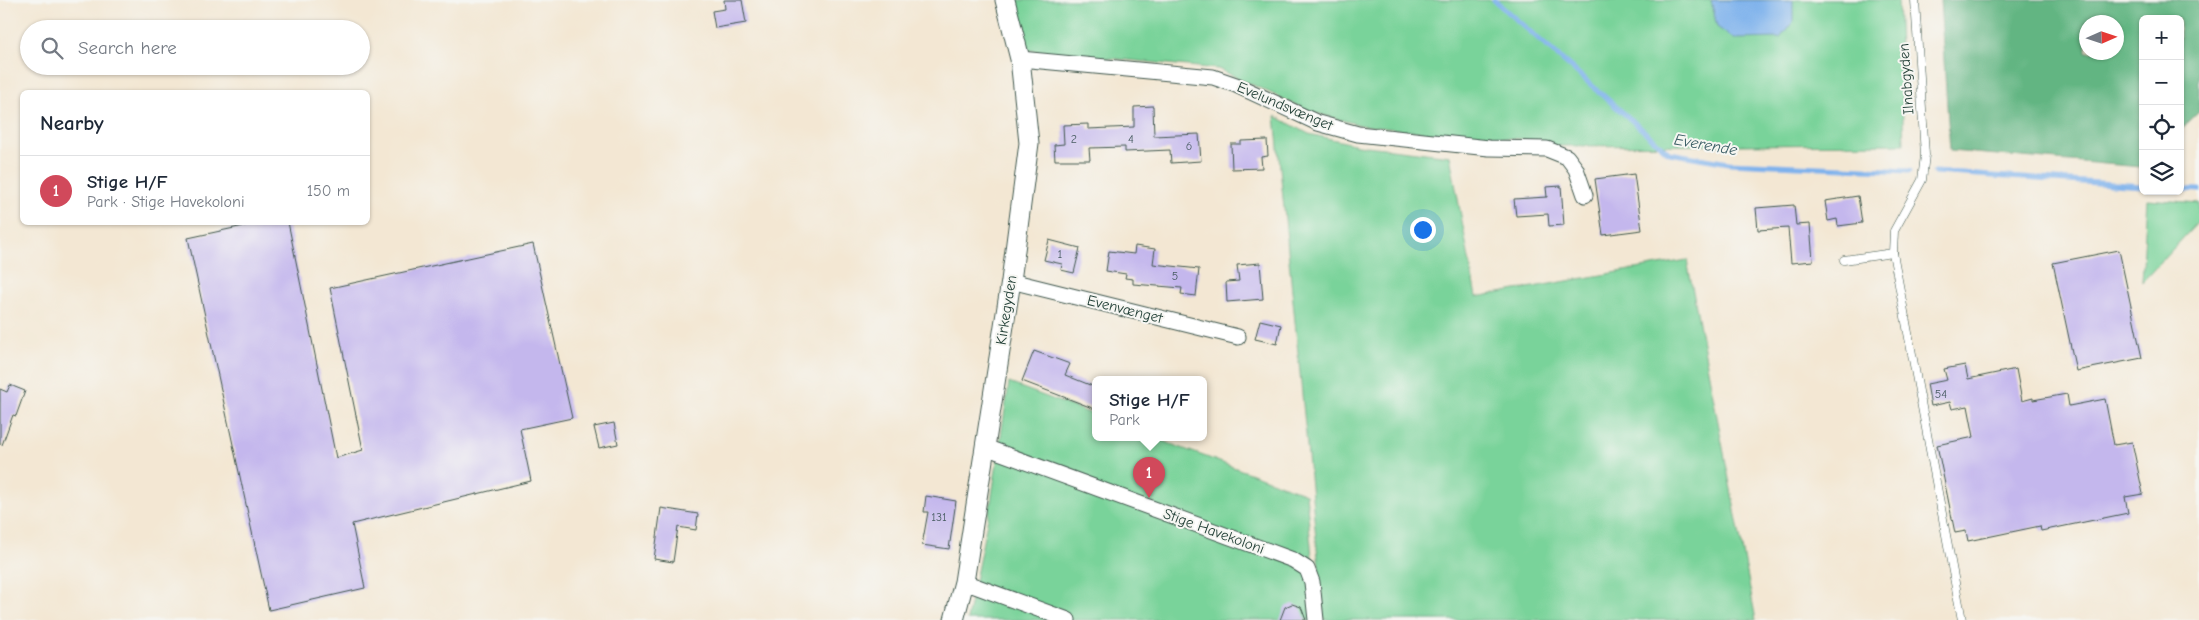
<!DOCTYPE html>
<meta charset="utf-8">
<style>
body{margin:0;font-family:"Comic Neue",sans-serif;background:#f2f2f3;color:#1f2937}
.controls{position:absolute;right:15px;top:15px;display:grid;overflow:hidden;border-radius:8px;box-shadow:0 1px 4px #0004}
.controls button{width:45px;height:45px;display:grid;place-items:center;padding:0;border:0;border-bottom:1px solid #e0e1e3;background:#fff;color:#1f2937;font:25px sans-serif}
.compass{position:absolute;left:2079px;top:15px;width:45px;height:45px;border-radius:50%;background:#fff;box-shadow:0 1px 4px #0004;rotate:87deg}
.you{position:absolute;left:1422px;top:229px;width:18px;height:18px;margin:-12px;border:4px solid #fff;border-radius:50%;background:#1a73e8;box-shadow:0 0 0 8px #1a73e833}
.badge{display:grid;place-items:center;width:32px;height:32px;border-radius:50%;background:#d1495b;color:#fff;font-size:16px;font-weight:700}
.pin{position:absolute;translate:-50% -41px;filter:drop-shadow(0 1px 2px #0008)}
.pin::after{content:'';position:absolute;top:26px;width:18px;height:15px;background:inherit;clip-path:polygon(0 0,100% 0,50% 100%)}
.popup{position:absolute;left:1092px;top:376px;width:115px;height:65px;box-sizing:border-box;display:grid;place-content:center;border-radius:8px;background:#fff;filter:drop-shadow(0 1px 4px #0005);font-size:16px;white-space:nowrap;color:#747a83}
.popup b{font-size:19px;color:#1f2937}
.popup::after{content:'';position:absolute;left:50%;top:100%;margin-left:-10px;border:10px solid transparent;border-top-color:#fff}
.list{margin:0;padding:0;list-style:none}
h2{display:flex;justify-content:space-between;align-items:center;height:65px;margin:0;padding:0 20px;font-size:21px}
h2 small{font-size:16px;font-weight:400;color:#747a83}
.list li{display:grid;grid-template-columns:32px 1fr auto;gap:15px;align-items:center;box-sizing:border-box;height:70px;padding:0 20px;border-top:1px solid #e0e1e3}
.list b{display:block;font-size:19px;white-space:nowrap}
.list p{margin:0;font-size:16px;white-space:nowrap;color:#747a83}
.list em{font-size:16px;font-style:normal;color:#747a83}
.icon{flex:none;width:28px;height:28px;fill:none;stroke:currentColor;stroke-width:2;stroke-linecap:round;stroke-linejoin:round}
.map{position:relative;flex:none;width:2199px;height:620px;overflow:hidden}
.search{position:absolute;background:#fff;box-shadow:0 1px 4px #0004;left:20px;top:20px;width:350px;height:55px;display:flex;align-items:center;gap:12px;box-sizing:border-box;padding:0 18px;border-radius:28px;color:#747a83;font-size:19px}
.panel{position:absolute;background:#fff;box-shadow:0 1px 4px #0004;left:20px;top:90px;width:350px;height:135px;border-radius:8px}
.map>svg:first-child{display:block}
.green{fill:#79d39a;stroke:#4c8867}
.forest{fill:#62b582;stroke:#40795b;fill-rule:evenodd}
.water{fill:#7fb2ec;stroke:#4f7890}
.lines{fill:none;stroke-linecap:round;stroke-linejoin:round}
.stream{stroke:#7fb2ec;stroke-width:5}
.building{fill:#c4b7ed}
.service-casing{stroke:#3f564c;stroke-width:9}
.minor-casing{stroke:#3f564c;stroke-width:17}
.tertiary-casing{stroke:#3f564c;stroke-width:21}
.service{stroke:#fff;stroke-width:8}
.minor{stroke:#fff;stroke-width:15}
.tertiary{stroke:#fff;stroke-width:19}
.labels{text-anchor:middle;stroke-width:4;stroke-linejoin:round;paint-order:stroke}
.number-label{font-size:12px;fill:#485c62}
.street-label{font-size:15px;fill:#1f3d34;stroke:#f6f6f2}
.water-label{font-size:16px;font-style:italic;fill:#375a62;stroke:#f6f6f2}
</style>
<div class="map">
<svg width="2199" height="620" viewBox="0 0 2199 620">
<rect width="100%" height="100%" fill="#f6f6f2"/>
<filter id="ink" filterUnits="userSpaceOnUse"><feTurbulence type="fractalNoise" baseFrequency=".02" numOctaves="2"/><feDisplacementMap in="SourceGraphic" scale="10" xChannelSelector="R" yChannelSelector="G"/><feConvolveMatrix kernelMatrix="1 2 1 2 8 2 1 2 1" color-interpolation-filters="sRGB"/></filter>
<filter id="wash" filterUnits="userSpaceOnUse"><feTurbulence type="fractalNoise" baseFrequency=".0096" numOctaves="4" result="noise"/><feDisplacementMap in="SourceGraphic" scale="20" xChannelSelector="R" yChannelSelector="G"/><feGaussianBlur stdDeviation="1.12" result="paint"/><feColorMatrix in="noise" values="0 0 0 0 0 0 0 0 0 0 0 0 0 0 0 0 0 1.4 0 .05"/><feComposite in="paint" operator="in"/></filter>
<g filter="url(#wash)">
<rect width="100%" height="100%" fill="#f3e7d3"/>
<g class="green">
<polygon points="1013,0 1898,0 1904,144 1557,146 1539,140 1439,134 1360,125 1312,112 1218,69 1027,50"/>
<polygon points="1275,116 1309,134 1358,145 1450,156 1476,297 1687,260 1756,620 1324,620"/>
<polygon points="2147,199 2199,203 2199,221 2142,282"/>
<polygon points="1009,383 1095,415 1095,437 1152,437 1306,494 1318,620 967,620 991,502"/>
</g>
<path class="forest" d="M1940,0H2199V112L2180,130V19H2143L2141,167L1950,151ZM2086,22H2116V52H2086Z"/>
<polygon class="water" points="1711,0 1793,0 1793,22 1780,38 1734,39 1717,27"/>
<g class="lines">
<g class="stream">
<polyline points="1494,0 1669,153 1729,163 1910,171"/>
<polyline points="1934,172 2143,186"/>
<polyline points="2180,189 2199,190"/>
</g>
</g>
<g id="blocks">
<g class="building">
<polygon points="724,0 742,0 746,23 715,28 712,11 725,9"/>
<polygon points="1153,106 1154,136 1199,134 1201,161 1171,163 1170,150 1125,152 1125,147 1089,148 1090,160 1055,160 1054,145 1064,144 1063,125 1088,124 1088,129 1134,127 1134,107"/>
<polygon points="1267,140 1268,156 1261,157 1262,168 1232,169 1231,144 1241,144 1241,141"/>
<polygon points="1634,174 1642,230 1603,235 1595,179"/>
<polygon points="1561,186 1564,225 1549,226 1548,214 1516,216 1514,199 1547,197 1546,187"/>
<polygon points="1858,196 1862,223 1838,226 1837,219 1828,221 1825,201"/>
<polygon points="1794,205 1796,225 1810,224 1813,261 1791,263 1788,228 1758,230 1756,208"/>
<polygon points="262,222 288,222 336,458 363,450 330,288 533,244 572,418 520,429 531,481 352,524 365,588 269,610 188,238"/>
<polygon points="1049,240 1080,248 1074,273 1061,270 1062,264 1044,260"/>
<polygon points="1135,246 1155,249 1153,264 1199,269 1196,296 1181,294 1182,288 1133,284 1133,279 1125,278 1126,274 1106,271 1109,251 1134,254"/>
<polygon points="2119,250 2142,358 2076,371 2053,263"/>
<polygon points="1260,263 1263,299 1227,302 1226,282 1239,281 1237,265"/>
<polygon points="1260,320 1281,325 1277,344 1255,339"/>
<polygon points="1034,351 1070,364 1065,375 1095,387 1095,409 1022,381"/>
<polygon points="1965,365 1968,379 2016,369 2022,401 2033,398 2033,400 2067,394 2069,406 2105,399 2114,445 2132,442 2143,494 2125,497 2128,513 2041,531 2040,526 1968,541 1966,531 1955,533 1937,445 1974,437 1968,406 1952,409 1950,402 1931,406 1927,384 1947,380 1944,369"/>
<polygon points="10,385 25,391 16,416 13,415 2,445 0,444 0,389 7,392"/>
<polygon points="614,423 618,444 599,448 594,427"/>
<polygon points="926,496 956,501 949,549 922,545 928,512 924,512"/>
<polygon points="661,508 698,514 696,530 678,527 673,562 654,559"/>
<polygon points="1292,604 1301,607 1306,620 1280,620 1285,607"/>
</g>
</g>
</g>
<g filter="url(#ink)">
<use href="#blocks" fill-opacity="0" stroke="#3f564c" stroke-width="1"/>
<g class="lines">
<defs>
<g id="service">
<polyline points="1915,0 1925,155 1922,180 1894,231 1893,253 1962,620"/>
<polyline points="1844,260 1893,253"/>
</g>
<g id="minor">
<polyline points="1020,59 1213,77 1236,85 1318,123 1358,134 1489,148 1547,149 1567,157 1576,169 1585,195"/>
<polyline points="1011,281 1238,337"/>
<polyline points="985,447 1293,560 1307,569 1312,582 1316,620"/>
<polyline points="964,582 1068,620"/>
</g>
<polyline id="tertiary" points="954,620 964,582 985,447 1011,281 1029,143 1020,59 1005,0"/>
</defs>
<use href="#service" class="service-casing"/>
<use href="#minor" class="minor-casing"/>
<use href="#tertiary" class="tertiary-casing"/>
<use href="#service" class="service"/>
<use href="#minor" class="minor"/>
<use href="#tertiary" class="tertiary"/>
</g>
</g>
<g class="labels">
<g class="number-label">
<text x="1074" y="143">2</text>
<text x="1131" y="143">4</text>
<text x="1189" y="150">6</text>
<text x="1060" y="258">1</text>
<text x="1175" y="280">5</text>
<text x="1941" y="398">54</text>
<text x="939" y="521">131</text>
</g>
<g class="street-label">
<text transform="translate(1906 79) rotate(-94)" y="5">Ilnabgyden</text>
<text transform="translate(1285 106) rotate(23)" y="5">Evelundsvænget</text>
<text transform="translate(1125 309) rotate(14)" y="5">Evenvænget</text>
<text transform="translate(1006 310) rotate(-81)" y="5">Kirkegyden</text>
<text transform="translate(1214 531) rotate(20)" y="5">Stige Havekoloni</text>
</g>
<g class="water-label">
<text transform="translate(1706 144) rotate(10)" y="6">Everende</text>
</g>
</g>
</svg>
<div class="controls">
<button>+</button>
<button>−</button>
<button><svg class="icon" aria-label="locate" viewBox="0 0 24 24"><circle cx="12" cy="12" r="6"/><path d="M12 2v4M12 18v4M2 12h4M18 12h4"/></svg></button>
<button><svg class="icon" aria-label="layers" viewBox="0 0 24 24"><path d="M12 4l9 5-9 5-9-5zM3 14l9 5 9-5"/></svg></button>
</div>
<svg class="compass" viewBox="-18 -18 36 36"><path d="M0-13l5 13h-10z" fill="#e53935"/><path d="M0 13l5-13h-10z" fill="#747a83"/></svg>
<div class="you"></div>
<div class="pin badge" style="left:1149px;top:498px">1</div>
<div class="popup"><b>Stige H/F</b>Park</div>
<div class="search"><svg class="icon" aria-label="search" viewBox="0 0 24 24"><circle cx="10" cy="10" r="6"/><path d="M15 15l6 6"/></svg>Search here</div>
<section class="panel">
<h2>Nearby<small></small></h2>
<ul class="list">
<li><span class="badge">1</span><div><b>Stige H/F</b><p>Park · Stige Havekoloni</p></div><em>150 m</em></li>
</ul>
</section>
</div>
